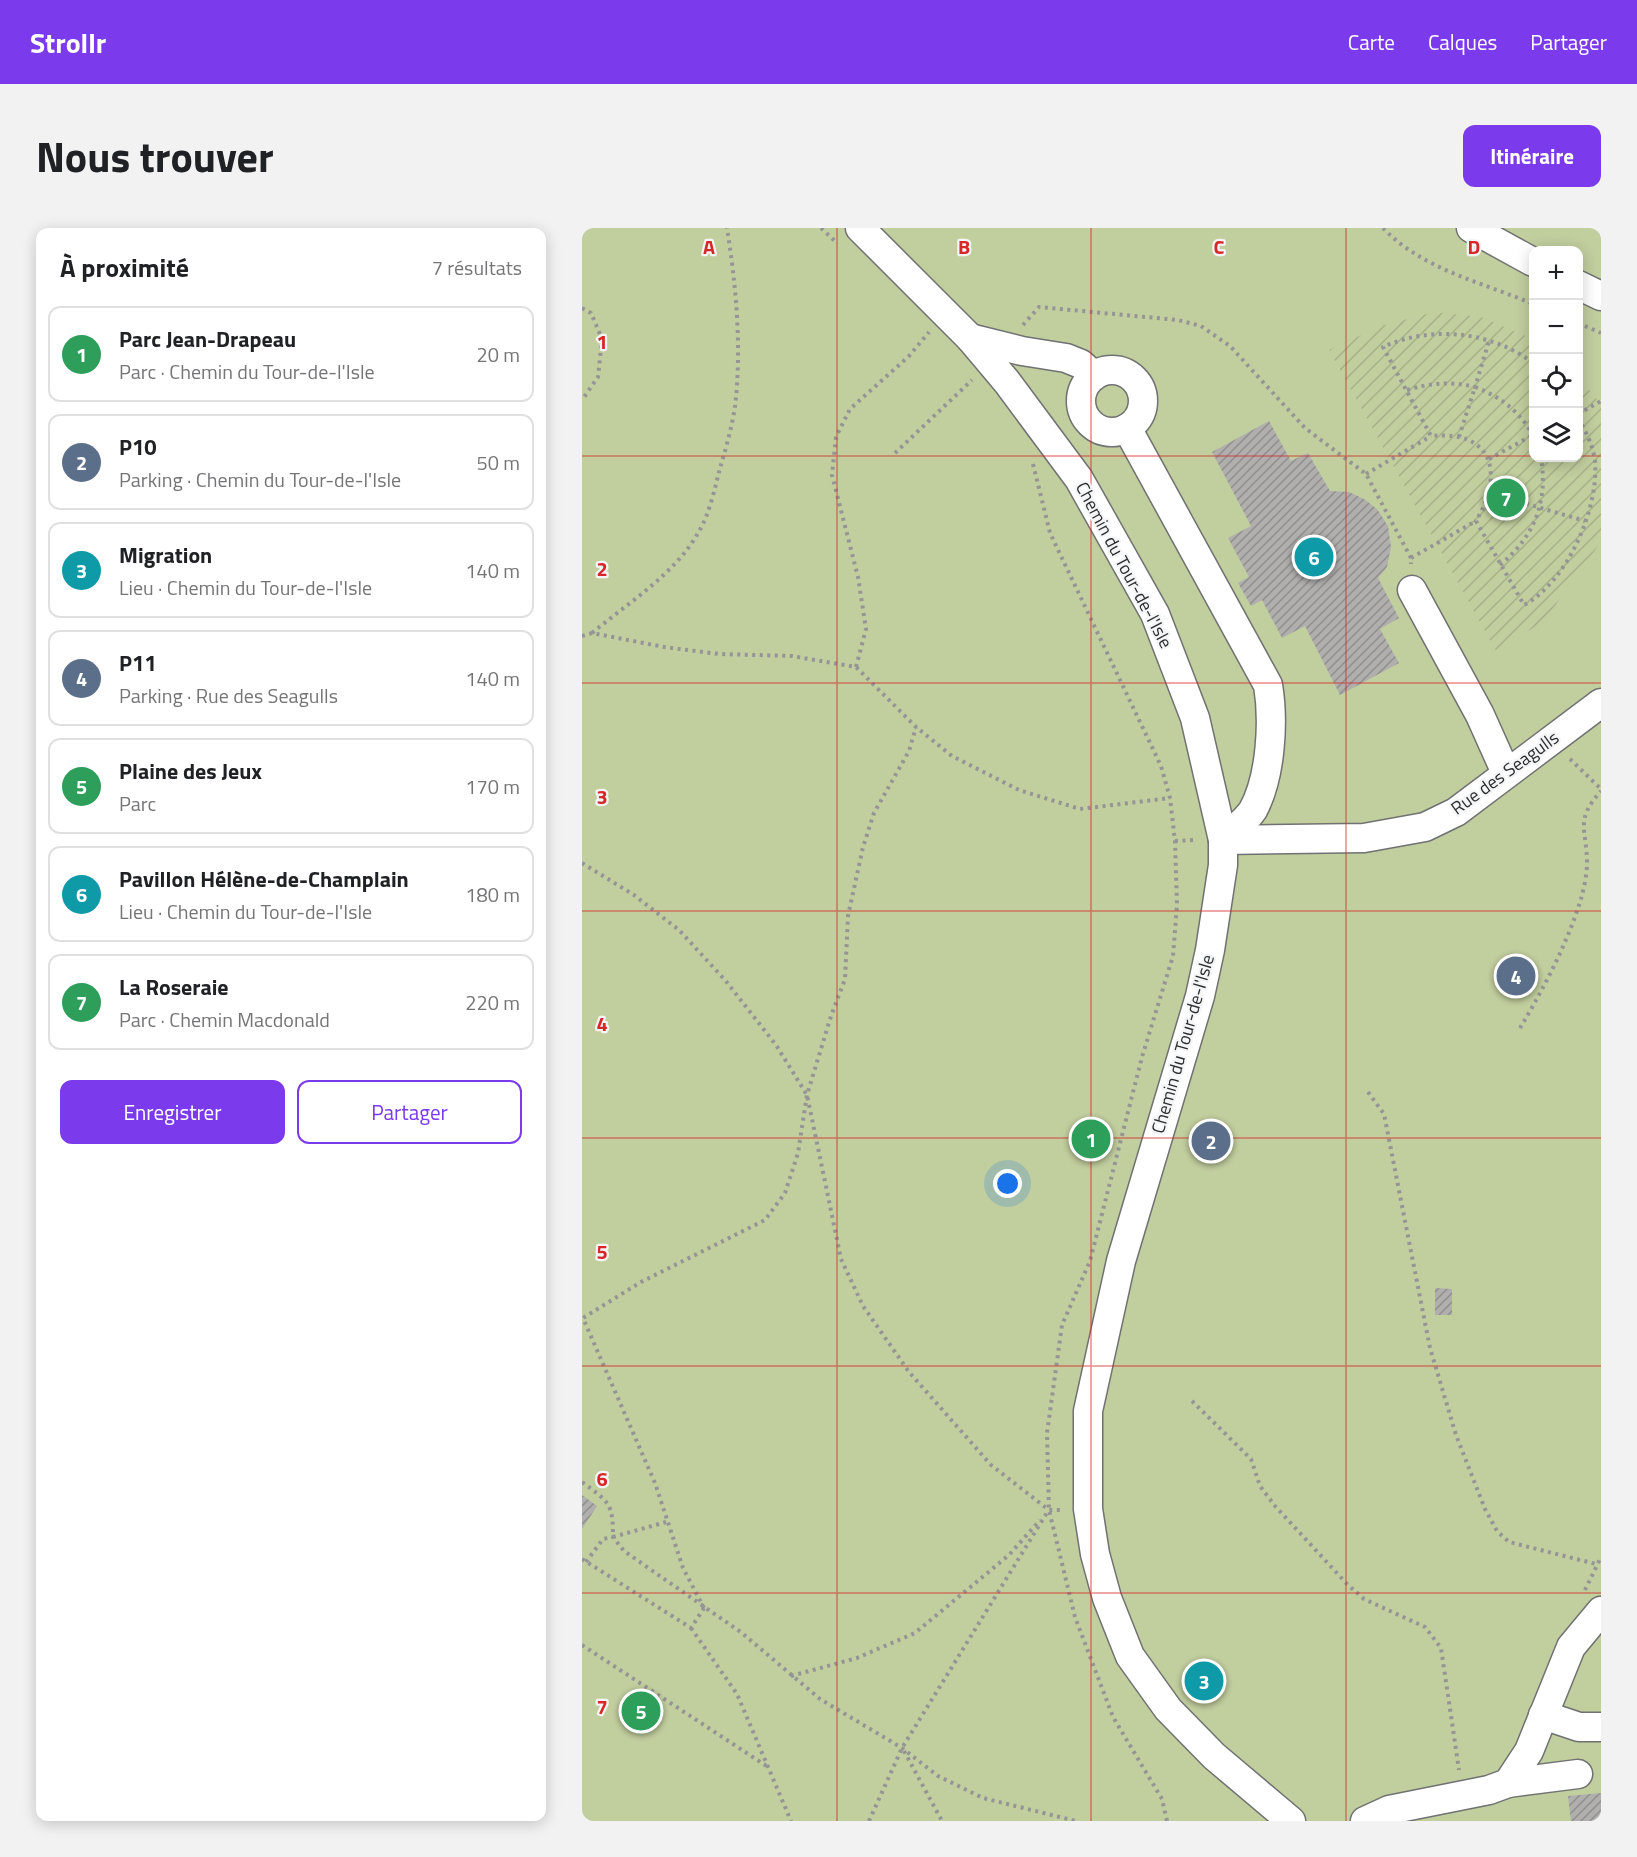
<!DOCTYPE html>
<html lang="fr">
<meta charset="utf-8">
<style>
body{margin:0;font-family:"Titillium Web",sans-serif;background:#f2f2f2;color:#202124}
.controls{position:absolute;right:18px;top:18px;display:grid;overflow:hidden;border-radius:12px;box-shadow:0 3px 15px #0003}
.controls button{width:54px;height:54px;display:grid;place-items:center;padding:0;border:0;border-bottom:2px solid #e0e0e0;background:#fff;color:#202124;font:30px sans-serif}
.you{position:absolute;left:426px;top:956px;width:21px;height:21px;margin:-15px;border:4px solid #fff;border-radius:50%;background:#1a73e8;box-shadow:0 0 0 9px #1a73e833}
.badge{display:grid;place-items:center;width:39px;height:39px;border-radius:50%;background:#7c3aed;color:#fff;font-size:20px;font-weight:700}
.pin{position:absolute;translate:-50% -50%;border:3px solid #fff;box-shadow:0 2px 6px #0006}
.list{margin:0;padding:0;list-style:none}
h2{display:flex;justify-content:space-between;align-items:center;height:78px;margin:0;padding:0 24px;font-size:26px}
h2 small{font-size:20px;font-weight:400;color:#757577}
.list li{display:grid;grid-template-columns:39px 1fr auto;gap:18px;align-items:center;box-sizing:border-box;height:96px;margin:0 12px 12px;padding:0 12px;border:2px solid #e0e0e0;border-radius:12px}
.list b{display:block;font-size:22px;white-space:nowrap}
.list p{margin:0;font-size:20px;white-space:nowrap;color:#757577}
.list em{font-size:20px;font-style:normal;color:#757577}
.actions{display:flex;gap:12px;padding:18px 24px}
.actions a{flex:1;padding:14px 0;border:2px solid #7c3aed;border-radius:12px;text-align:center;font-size:21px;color:#7c3aed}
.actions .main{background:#7c3aed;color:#fff}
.icon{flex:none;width:33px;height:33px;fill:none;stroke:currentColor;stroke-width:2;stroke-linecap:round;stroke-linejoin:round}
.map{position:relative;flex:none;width:1019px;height:1593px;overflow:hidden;border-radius:12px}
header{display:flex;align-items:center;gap:36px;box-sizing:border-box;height:84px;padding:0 30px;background:#7c3aed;color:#fff}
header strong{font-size:28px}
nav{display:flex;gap:33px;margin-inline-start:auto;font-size:21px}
.intro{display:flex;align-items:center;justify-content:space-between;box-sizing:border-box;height:144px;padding:0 36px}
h1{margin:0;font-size:42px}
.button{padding:15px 27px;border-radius:12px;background:#7c3aed;color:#fff;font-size:21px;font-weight:700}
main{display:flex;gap:36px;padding:0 36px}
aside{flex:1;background:#fff;border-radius:12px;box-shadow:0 3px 15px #0003}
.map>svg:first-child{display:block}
.park{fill:#c1ce9e;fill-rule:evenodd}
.garden{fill:url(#garden-furrows)}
.building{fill:url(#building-hatch)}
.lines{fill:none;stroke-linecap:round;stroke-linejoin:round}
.minor-casing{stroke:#707172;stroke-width:31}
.path{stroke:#959595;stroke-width:4;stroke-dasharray:3 4.5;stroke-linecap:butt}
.minor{stroke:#fff;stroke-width:28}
.grid{fill:none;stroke:#d62828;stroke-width:1.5;stroke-opacity:0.55}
.labels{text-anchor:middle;stroke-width:4.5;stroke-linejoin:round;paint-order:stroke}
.street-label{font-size:18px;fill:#2c2c2c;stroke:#f4f5f6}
.grid-label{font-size:20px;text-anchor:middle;font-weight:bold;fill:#d62828;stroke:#f4f5f6;stroke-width:4.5;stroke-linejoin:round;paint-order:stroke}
</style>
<header>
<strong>Strollr</strong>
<nav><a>Carte</a><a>Calques</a><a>Partager</a></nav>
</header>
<div class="intro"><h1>Nous trouver</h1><a class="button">Itinéraire</a></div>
<main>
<aside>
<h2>À proximité<small>7 résultats</small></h2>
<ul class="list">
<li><span class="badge" style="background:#2e9e5b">1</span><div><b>Parc Jean-Drapeau</b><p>Parc · Chemin du Tour-de-l'Isle</p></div><em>20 m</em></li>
<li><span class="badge" style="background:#5c6f8a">2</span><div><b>P10</b><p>Parking · Chemin du Tour-de-l'Isle</p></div><em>50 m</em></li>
<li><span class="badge" style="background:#0f9aa8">3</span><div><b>Migration</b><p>Lieu · Chemin du Tour-de-l'Isle</p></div><em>140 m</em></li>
<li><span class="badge" style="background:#5c6f8a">4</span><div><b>P11</b><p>Parking · Rue des Seagulls</p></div><em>140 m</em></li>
<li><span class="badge" style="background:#2e9e5b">5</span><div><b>Plaine des Jeux</b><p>Parc</p></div><em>170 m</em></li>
<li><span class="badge" style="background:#0f9aa8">6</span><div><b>Pavillon Hélène-de-Champlain</b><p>Lieu · Chemin du Tour-de-l'Isle</p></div><em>180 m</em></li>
<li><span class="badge" style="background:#2e9e5b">7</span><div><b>La Roseraie</b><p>Parc · Chemin Macdonald</p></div><em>220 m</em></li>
</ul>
<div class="actions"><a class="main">Enregistrer</a><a>Partager</a></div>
</aside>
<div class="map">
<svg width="1019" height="1593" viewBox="0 0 1019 1593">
<defs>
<pattern id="garden-furrows" width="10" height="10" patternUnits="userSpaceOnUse" patternTransform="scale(1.5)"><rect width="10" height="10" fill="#c1ce9e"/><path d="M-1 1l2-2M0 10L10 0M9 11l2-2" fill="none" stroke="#a6b188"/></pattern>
<pattern id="building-hatch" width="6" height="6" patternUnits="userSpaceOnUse" patternTransform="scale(1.5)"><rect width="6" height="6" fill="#b0afae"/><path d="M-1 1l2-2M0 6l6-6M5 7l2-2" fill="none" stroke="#8f8f8e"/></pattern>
</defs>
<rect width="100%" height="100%" fill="#e7e7e8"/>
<path class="park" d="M0,0H1019V1593H0ZM951,22H996V230H951Z"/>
<polygon class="garden" points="852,84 899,89 951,111 951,230 996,230 997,149 1016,173 1019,181 1019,310 1016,318 962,393 914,423 747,122 799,98"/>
<g class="building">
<polygon points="687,193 709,233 726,225 748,263 767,264 782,271 795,281 806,298 809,319 805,339 796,350 817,390 798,401 817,435 758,467 723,398 700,410 680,372 669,378 656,355 667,349 646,310 669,298 630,224"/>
<polygon points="853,1060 870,1061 870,1087 853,1087"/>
<polygon points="0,1267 15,1278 0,1301"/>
<polygon points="1019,1565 1019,1593 989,1593 986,1568"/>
</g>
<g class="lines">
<defs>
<g id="minor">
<polyline points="278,0 388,110 425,154 497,251 573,386 613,490 641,612 641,637 628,722 618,768 539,1033 506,1183 506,1281 513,1326 525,1370 548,1428 586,1481 632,1528 709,1593"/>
<polyline points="889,0 951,34"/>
<polyline points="996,57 1019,68"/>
<polyline points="388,110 440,123 484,130 499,136 512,148"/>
<circle cx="530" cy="173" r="31"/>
<path d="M545,200L686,457C692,493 689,549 671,582C664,593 650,603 641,612"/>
<polyline points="830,362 898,487 924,545"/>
<polyline points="641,612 782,610 843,599 874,584 1019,475"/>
<polyline points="961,1487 997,1499 1019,1499"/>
<polyline points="926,1555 996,1546"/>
<polyline points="783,1593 807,1582 907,1562 926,1555 947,1523 989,1419 1019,1383"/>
</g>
</defs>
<use href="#minor" class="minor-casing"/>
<g class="path">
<polyline points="239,0 254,14"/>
<path d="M801,0C841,42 900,54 951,76"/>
<polyline points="0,80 9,85 20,111 16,149 0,172"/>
<polyline points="996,95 1019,105"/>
<polyline points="441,97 457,79 596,92 619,98 648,118 723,200 784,246 829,330 829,336"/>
<path d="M951,135C909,103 849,97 801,119L849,208C912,202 922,246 894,293L942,377C985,354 1017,281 1013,233C1011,217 1004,204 996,190"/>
<path d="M825,162C848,155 869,153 893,159L907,113"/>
<polyline points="996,186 1019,173"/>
<path d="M877,209L893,159C919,169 937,183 951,207"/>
<polyline points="313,225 390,152"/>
<polyline points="907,231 951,207"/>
<polyline points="451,236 468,305 579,538 588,570 593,613 595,677 591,728 560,829 508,1033 480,1097 465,1205 467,1282 493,1389 531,1489 580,1571 585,1593"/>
<polyline points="784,246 849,208"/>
<polyline points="908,265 1003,293"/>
<polyline points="829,330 894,293"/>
<path d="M918,337C953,308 966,273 959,230"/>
<path d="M10,405C46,375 93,346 116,305C127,287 132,264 137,244C143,223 150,200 153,178C160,120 154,57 145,0"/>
<polyline points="0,408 10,405 82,419 137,426 210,428 274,439 334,499 370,528 437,562 498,581 588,570"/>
<polyline points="274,439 284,401 276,349 250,247 254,209 268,181 327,128 347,104"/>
<polyline points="988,531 1019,561"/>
<polyline points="593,613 613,612"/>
<polyline points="0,635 52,667 97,702 143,752 194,817 225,867 259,1031 281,1078 327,1144 409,1237 467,1282 481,1282"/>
<path d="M938,800C962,760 985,716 999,671C1002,660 1005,646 1005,635C1005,601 992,593 1019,563"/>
<polyline points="786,864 802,886 848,1120 874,1207 903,1281 915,1303 927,1314 1014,1336"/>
<polyline points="610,1173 669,1231 678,1258 693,1278 765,1356 782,1371 843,1399 859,1420 877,1542"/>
<path d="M0,1254C27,1274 31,1275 31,1309L84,1294"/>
<polyline points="0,1331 109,1400 122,1380"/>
<polyline points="4,1334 21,1311 31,1309 42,1323 160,1405 238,1471 320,1520 356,1548 401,1570 494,1593"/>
<polyline points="1003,1362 1019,1329"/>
<polyline points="122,1380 101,1340 73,1255 1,1090 59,1054 183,992 203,965 216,925 225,867 249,788 263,751 266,688 281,619 292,585 327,523 334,499"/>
<polyline points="109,1400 155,1466 209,1593"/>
<polyline points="0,1417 186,1539"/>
<polyline points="209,1448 275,1430 333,1405 427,1327 458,1292"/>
<polyline points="322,1523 360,1593"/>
<polyline points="287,1593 320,1520 466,1283"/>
</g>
<use href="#minor" class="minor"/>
</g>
<path class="grid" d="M255,0V1593M509,0V1593M764,0V1593M0,228H951M996,228H1019M0,455H1019M0,683H1019M0,910H1019M0,1138H1019M0,1365H1019"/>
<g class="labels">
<g class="street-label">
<text transform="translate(542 337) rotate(62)" y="6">Chemin du Tour-de-l'Isle</text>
<text transform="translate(923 545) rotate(-36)" y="6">Rue des Seagulls</text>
<text transform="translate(601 816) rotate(-74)" y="6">Chemin du Tour-de-l'Isle</text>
</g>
</g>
<g class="grid-label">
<text x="127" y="26">A</text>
<text x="382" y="26">B</text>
<text x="637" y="26">C</text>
<text x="892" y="26">D</text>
<text x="20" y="121">1</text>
<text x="20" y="348">2</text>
<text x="20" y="576">3</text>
<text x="20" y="803">4</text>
<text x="20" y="1031">5</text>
<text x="20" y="1258">6</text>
<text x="20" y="1486">7</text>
</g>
</svg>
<div class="controls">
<button>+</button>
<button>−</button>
<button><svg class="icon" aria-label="locate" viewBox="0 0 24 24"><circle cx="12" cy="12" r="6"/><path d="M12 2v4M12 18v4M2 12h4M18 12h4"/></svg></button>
<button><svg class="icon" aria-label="layers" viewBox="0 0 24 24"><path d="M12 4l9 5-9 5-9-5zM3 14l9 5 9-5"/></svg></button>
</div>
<div class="you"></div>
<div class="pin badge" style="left:509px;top:911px;background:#2e9e5b">1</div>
<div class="pin badge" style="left:629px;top:913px;background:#5c6f8a">2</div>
<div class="pin badge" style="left:622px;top:1453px;background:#0f9aa8">3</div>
<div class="pin badge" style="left:934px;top:748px;background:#5c6f8a">4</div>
<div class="pin badge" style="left:59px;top:1483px;background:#2e9e5b">5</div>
<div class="pin badge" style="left:732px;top:329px;background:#0f9aa8">6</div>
<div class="pin badge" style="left:924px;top:270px;background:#2e9e5b">7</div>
</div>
</main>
